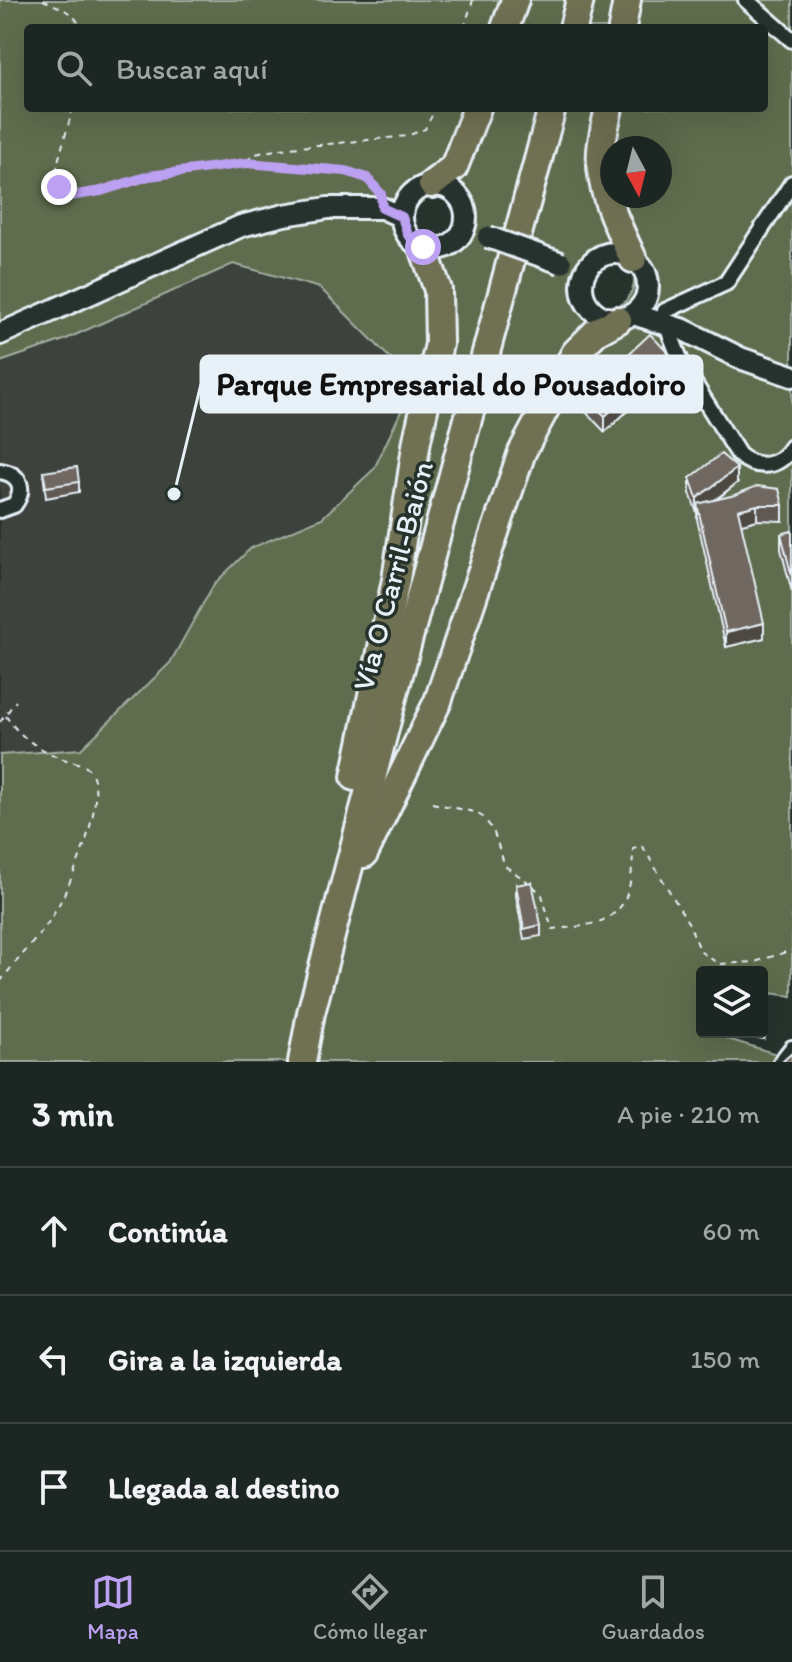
<!DOCTYPE html>
<html lang="es">
<meta charset="utf-8">
<style>
body{margin:0;font-family:Itim,sans-serif;background:#252e2a;color:#f1f3f6}
.controls{position:absolute;right:24px;bottom:24px;display:grid;overflow:hidden;border-radius:8px;box-shadow:0 8px 32px #0002}
.controls button{width:72px;height:72px;display:grid;place-items:center;padding:0;border:0;border-bottom:2px solid #3a4340;background:#1c2622;color:#f1f3f6;font:40px sans-serif}
.compass{position:absolute;left:600px;top:136px;width:72px;height:72px;border-radius:50%;background:#1c2622;box-shadow:0 8px 32px #0002;rotate:173deg}
.stop{position:absolute;width:24px;height:24px;margin:-18px;border:6px solid #bca0f2;border-radius:50%;background:#fff}
.stop.end{background:#bca0f2;border-color:#fff;box-shadow:0 2px 8px #0008}
.list{margin:0;padding:0;list-style:none}
h2{display:flex;justify-content:space-between;align-items:center;height:104px;margin:0;padding:0 32px;font-size:34px}
h2 small{font-size:26px;font-weight:400;color:#a0a5a5}
.list li{display:grid;grid-template-columns:52px 1fr auto;gap:24px;align-items:center;box-sizing:border-box;height:128px;padding:0 32px;border-top:2px solid #3a4340}
.list b{display:block;font-size:30px;white-space:nowrap}
.list em{font-size:26px;font-style:normal;color:#a0a5a5}
.icon{flex:none;width:44px;height:44px;fill:none;stroke:currentColor;stroke-width:2;stroke-linecap:round;stroke-linejoin:round}
.map{position:relative;flex:none;width:792px;height:1062px;overflow:hidden}
.search{position:absolute;background:#1c2622;box-shadow:0 8px 32px #0002;left:24px;right:24px;top:24px;height:88px;display:flex;align-items:center;gap:20px;box-sizing:border-box;padding:0 28px;border-radius:8px;color:#a0a5a5;font-size:30px}
.sheet{height:488px;background:#1c2622}
nav{display:flex;justify-content:space-around;align-items:center;box-sizing:border-box;height:112px;border-top:2px solid #3a4340;background:#1c2622;font-size:22px;color:#a0a5a5}
nav a{display:grid;justify-items:center;gap:4px}
nav .on{color:#bca0f2}
.map>svg:first-child{display:block}
.built{fill:#3c433c}
.green{fill:#5e6c4d;stroke:#a3aea2;stroke-width:2;fill-rule:evenodd}
.lines{fill:none;stroke-linecap:round;stroke-linejoin:round}
.street-casing{stroke:#e8f1f8;stroke-width:20}
.secondary-casing{stroke:#e8f1f8;stroke-width:26}
.highway-casing{stroke:#e8f1f8;stroke-width:32}
.path{stroke:#e8f1f8;stroke-width:2;stroke-dasharray:6 6;stroke-linecap:butt}
.street{stroke:#26332d;stroke-width:14}
.secondary{stroke:#26332d;stroke-width:20}
.highway{stroke:#706f52;stroke-width:26}
.secondary-bridge-casing{stroke:#e8f1f8;stroke-width:26;stroke-linecap:butt}
.secondary-bridge{stroke:#26332d;stroke-width:20}
.wall{fill:#605953;stroke:#e8f1f8;stroke-width:2}
.shaded-wall{fill:#4e4943;stroke:#e8f1f8;stroke-width:2}
.building{fill:#706860;stroke:#e8f1f8;stroke-width:2}
.route{stroke:#bca0f2;stroke-width:10}
.labels{text-anchor:middle;stroke-width:7;stroke-linejoin:round;paint-order:stroke}
.street-label{font-size:30px;fill:#e8f1f8;stroke:#26332d}
.leader{fill:none;stroke:#e8f1f8;stroke-width:3}
.callout-dot{fill:#e8f1f8;stroke:#26332d;stroke-width:3}
.callout{fill:#e8f1f8;stroke:#e8f1f8;stroke-width:3}
.callout-label{font-size:32px;text-anchor:middle;font-weight:bold;fill:#111}
</style>
<div class="map">
<svg width="792" height="1062" viewBox="0 0 792 1062">
<rect width="100%" height="100%" fill="#26332d"/>
<filter id="ink" filterUnits="userSpaceOnUse"><feTurbulence type="fractalNoise" baseFrequency=".0125" numOctaves="2"/><feDisplacementMap in="SourceGraphic" scale="16" xChannelSelector="R" yChannelSelector="G"/><feConvolveMatrix kernelMatrix="1 2 1 2 8 2 1 2 1" color-interpolation-filters="sRGB"/></filter>
<g filter="url(#ink)">
<polygon class="built" points="233,264 320,288 402,370 405,402 374,469 322,518 251,548 214,584 170,663 81,749 0,755 0,362 64,340"/>
<path class="green" d="M0,0H792V996L762,992V972H702V1032H728V1039L780,1055L776,1062H0V755L81,749L170,663L214,584L251,548L322,518L374,469L405,403L393,387L402,370L320,288L233,264L64,340L0,362ZM28,28H764V108H28ZM612,148H660V196H612ZM438,196C494,211 422,276 413,219C416,204 423,197 438,196ZM607,262C663,257 619,342 590,292C588,278 593,268 607,262Z"/>
<g class="lines">
<defs>
<g id="street">
<polyline points="746,0 792,40"/>
<polyline points="665,311 726,283 792,183"/>
<path d="M666,324L682,364L739,455C757,470 779,468 792,447"/>
<path d="M0,471C20,474 26,489 14,505L0,510"/>
<polyline points="781,1062 792,1048"/>
</g>
<g id="secondary">
<circle cx="434" cy="217" r="32"/>
<circle cx="615" cy="286" r="33"/>
<polyline points="633,314 684,330 740,358 792,376"/>
<polyline points="0,334 241,226 284,215 328,208 382,208 402,217"/>
</g>
<g id="highway">
<polyline points="505,28 515,0"/>
<polyline points="573,28 580,0"/>
<polyline points="622,28 627,0"/>
<path d="M609,108C606,122 602,137 601,151C598,189 618,226 633,259"/>
<polyline points="432,184 454,167 477,108"/>
<polyline points="355,777 396,580 417,440 439,344 438,290 423,247"/>
<polyline points="364,854 438,701 522,452 575,353 596,332 618,320"/>
<polyline points="302,1062 311,1013 396,686 552,108"/>
</g>
</defs>
<use href="#street" class="street-casing"/>
<use href="#secondary" class="secondary-casing"/>
<use href="#highway" class="highway-casing"/>
<g class="path">
<path d="M43,0C58,7 75,12 81,28"/>
<polyline points="464,28 473,0"/>
<polyline points="73,108 57,165 59,187 70,196 101,191 149,176 246,163 346,171 367,178 379,191"/>
<polyline points="247,161 255,154 280,149 407,136 425,129 436,108"/>
<polyline points="0,722 16,701"/>
<polyline points="432,803 474,812 483,817 493,830 505,866 528,882"/>
<path d="M533,886L542,895L552,929C614,925 632,915 633,849L643,847L689,924L701,952L719,964L755,962L792,950"/>
<path d="M0,982C16,960 35,942 50,920C66,896 116,788 86,767C80,763 70,761 63,759C39,749 20,738 6,716"/>
</g>
<use href="#street" class="street"/>
<use href="#secondary" class="secondary"/>
<use href="#highway" class="highway"/>
<defs>
<polyline id="secondary-bridge" points="488,237 561,263"/>
</defs>
<use href="#secondary-bridge" class="secondary-bridge-casing"/>
<use href="#secondary-bridge" class="secondary-bridge"/>
</g>
<g class="wall">
<polygon points="670,371 605,432 585,411 585,395"/>
<polygon points="43,472 79,482 79,492 46,498"/>
<polygon points="690,478 737,483 716,500 783,505 783,521 757,520 741,524 764,638 726,647 697,519 697,513 690,493"/>
<polygon points="792,531 792,592 781,549 781,534"/>
<polygon points="516,885 541,925 541,936 524,939 516,896"/>
<polygon points="762,1006 767,1025 764,1039 747,1036 747,1032 762,1032"/>
</g>
<g class="shaded-wall">
<polygon points="670,355 670,371 605,432 605,416"/>
<polygon points="737,468 737,483 699,512 697,504 697,514 697,498"/>
<polygon points="757,505 757,520 738,525 738,510"/>
<polygon points="764,623 764,638 726,647 726,632"/>
</g>
<g class="building">
<polygon points="650,334 670,355 605,416 585,395"/>
<polygon points="721,454 737,468 697,498 690,478"/>
<polygon points="77,467 79,482 46,487 43,472"/>
<polygon points="757,486 779,489 783,505 757,505 738,510 764,623 726,632 697,504 735,495"/>
<polygon points="792,531 792,577 781,534"/>
<polygon points="532,882 541,925 524,929 516,885"/>
<polygon points="762,1006 763,1007 762,1013 767,1014 764,1029 762,1029"/>
<polygon points="792,1053 792,1062 783,1062 783,1061"/>
</g>
</g>
<g class="lines" filter="url(#ink)">
<polyline class="route" points="59,187 70,196 101,191 149,176 246,163 346,171 367,178 381,194 382,208 402,217 408,235 423,247"/>
</g>
<g class="labels">
<g class="street-label">
<text transform="translate(393 576) rotate(-75)" y="10">Vía O Carril-Baión</text>
</g>
</g>
<path class="leader" d="M174 494L201 384"/>
<circle class="callout-dot" cx="174" cy="494" r="8"/>
<rect class="callout" x="201" y="356" width="501" height="56" rx="8"/>
<g class="callout-label">
<text x="451" y="395">Parque Empresarial do Pousadoiro</text>
</g>
</svg>
<div class="controls">
<button><svg class="icon" aria-label="layers" viewBox="0 0 24 24"><path d="M12 4l9 5-9 5-9-5zM3 14l9 5 9-5"/></svg></button>
</div>
<svg class="compass" viewBox="-18 -18 36 36"><path d="M0-13l5 13h-10z" fill="#e53935"/><path d="M0 13l5-13h-10z" fill="#a0a5a5"/></svg>
<div class="stop" style="left:423px;top:247px"></div>
<div class="stop end" style="left:59px;top:187px"></div>
<div class="search"><svg class="icon" aria-label="search" viewBox="0 0 24 24"><circle cx="10" cy="10" r="6"/><path d="M15 15l6 6"/></svg>Buscar aquí</div>
</div>
<section class="sheet">
<h2>3 min<small>A pie · 210 m</small></h2>
<ul class="list">
<li><svg class="icon" aria-label="ahead" viewBox="0 0 24 24"><path d="M12 20V5M6 11l6-6 6 6"/></svg><div><b>Continúa</b></div><em>60 m</em></li>
<li><svg class="icon" aria-label="left" viewBox="0 0 24 24"><path d="M17 20v-9H6M10 6l-5 5 5 5"/></svg><div><b>Gira a la izquierda</b></div><em>150 m</em></li>
<li><svg class="icon" aria-label="arrive" viewBox="0 0 24 24"><path d="M6 21V4h12l-3 4 3 4H6"/></svg><div><b>Llegada al destino</b></div></li>
</ul>
</section>
<nav>
<a class="on"><svg class="icon" aria-label="map" viewBox="0 0 24 24"><path d="M3 6l6-2 6 2 6-2v14l-6 2-6-2-6 2zM9 4v14M15 6v14"/></svg>Mapa</a>
<a><svg class="icon" aria-label="directions" viewBox="0 0 24 24"><path d="M12 3l9 9-9 9-9-9zM9 14v-3h6M13 9l2 2-2 2"/></svg>Cómo llegar</a>
<a><svg class="icon" aria-label="saved" viewBox="0 0 24 24"><path d="M7 4h10v16l-5-4-5 4z"/></svg>Guardados</a>
</nav>
